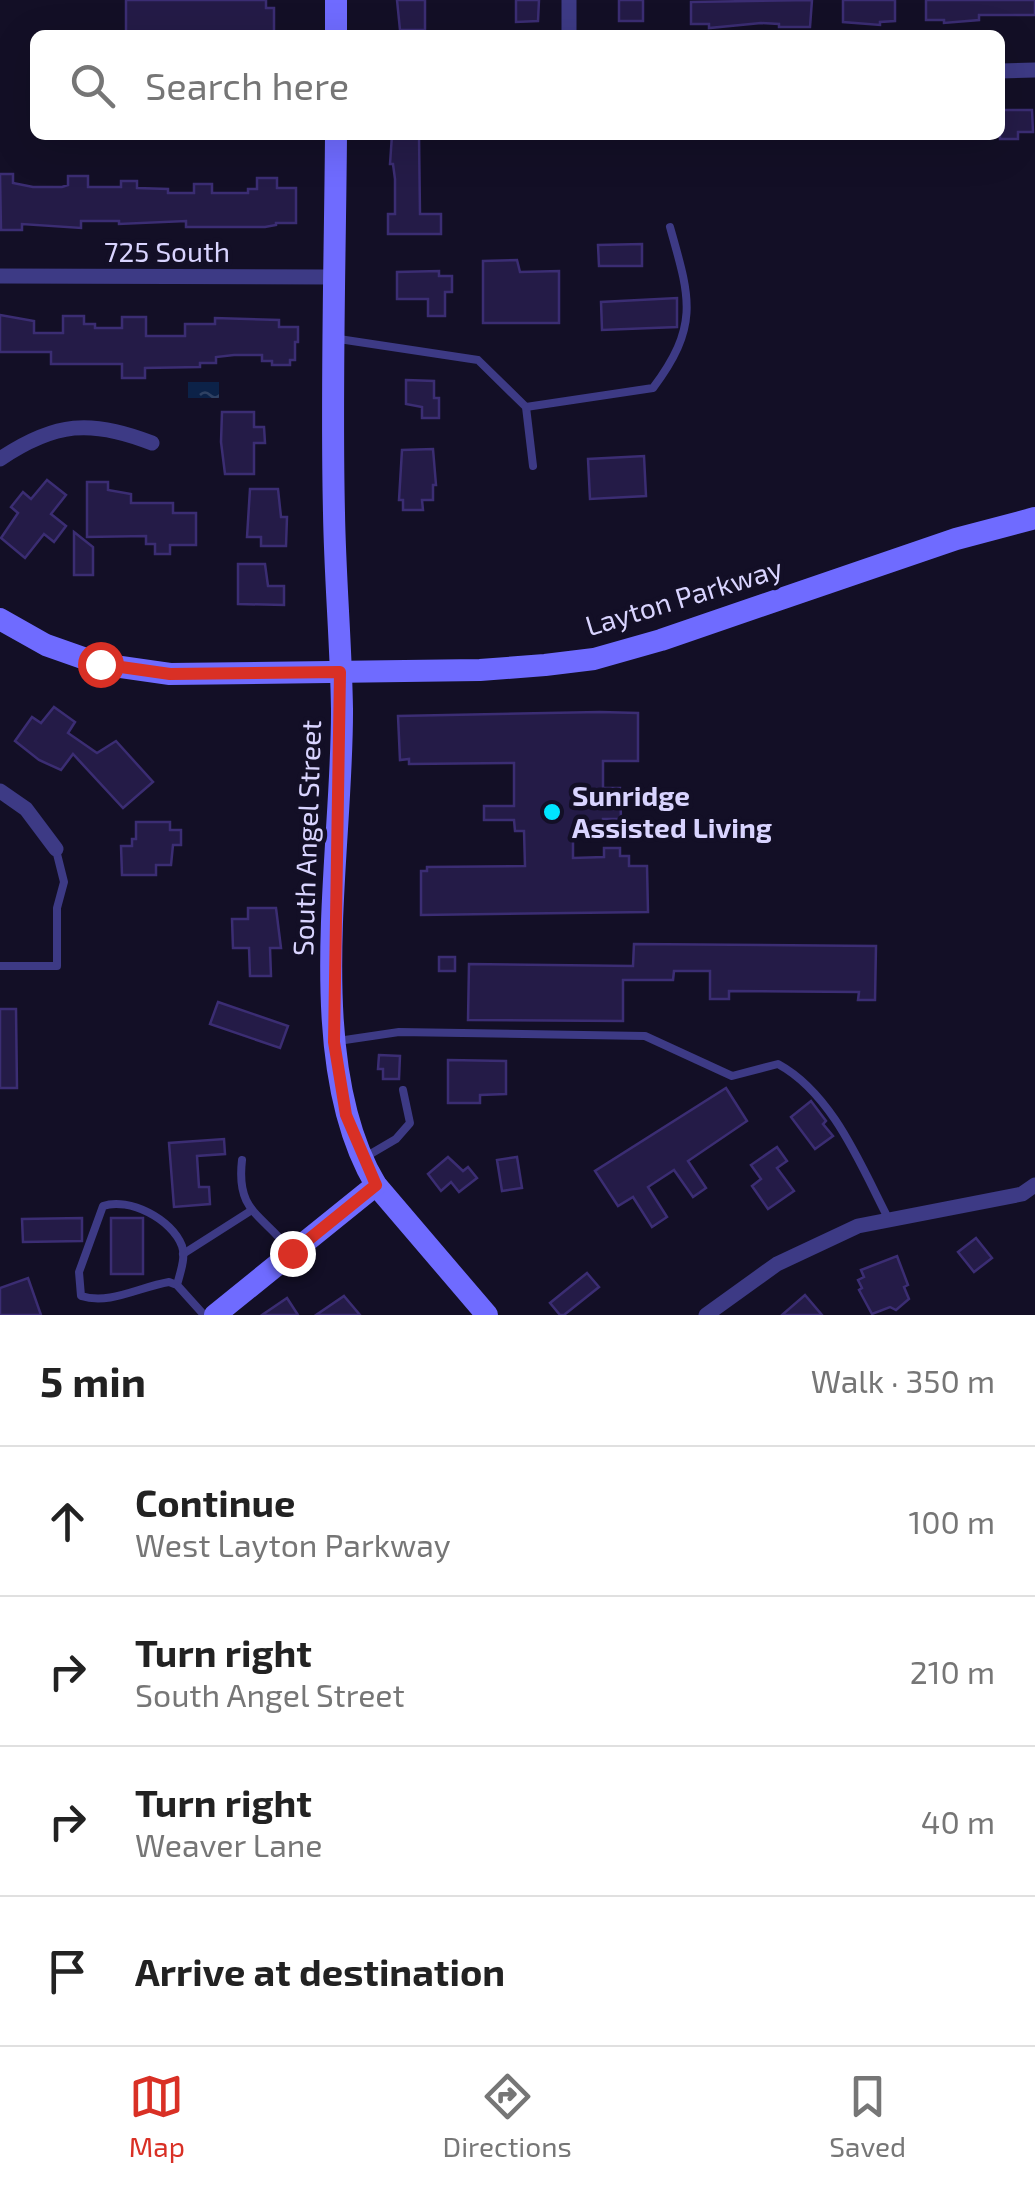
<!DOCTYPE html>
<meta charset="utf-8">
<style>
body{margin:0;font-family:"Exo 2",sans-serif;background:#f2f2f2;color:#222}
.stop{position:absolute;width:30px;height:30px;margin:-22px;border:8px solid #d93025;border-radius:50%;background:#fff}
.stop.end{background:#d93025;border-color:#fff;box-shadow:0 2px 10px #0008}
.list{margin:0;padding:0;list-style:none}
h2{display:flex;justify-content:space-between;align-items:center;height:130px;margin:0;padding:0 40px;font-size:42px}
h2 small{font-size:32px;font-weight:400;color:#767676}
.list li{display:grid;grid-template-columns:65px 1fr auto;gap:30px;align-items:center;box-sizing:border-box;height:150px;padding:0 40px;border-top:2px solid #e0e0e0}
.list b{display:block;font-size:38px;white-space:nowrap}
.list p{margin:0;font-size:32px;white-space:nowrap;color:#767676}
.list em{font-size:32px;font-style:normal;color:#767676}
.icon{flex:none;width:55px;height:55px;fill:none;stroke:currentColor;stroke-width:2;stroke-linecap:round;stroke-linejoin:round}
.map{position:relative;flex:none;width:1035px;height:1315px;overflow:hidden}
.search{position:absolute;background:#fff;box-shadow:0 10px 40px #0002;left:30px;right:30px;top:30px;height:110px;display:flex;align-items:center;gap:25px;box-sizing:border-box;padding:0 35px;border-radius:15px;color:#767676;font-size:38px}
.sheet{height:730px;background:#fff}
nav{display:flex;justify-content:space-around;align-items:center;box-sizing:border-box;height:140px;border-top:2px solid #e0e0e0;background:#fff;font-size:28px;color:#767676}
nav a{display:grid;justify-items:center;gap:5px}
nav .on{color:#d93025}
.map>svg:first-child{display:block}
.water{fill:url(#water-ripples)}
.building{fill:#241b47;stroke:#3b2d73;stroke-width:2.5}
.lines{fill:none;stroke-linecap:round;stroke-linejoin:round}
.lane{stroke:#3d3a85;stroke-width:8}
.street{stroke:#3d3a85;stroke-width:15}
.secondary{stroke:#6f6bff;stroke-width:22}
.route{stroke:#d93025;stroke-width:12}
.poi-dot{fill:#00e5ff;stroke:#130f26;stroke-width:4}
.labels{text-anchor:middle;stroke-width:9;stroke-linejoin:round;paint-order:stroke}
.street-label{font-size:28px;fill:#d9d4ff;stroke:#130f26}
.poi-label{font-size:28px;font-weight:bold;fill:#d9d4ff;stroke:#130f26;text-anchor:start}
</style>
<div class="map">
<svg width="1035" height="1315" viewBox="0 0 1035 1315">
<defs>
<pattern id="water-ripples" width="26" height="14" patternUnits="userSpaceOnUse" patternTransform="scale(2.5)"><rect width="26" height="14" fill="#0c2248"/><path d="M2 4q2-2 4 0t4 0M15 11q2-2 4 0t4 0" fill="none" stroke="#2f4163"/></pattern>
</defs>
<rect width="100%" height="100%" fill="#130f26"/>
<rect class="water" x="188" y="382" width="31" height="16"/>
<g class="building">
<polygon points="126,0 266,0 266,8 274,8 274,35 126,35"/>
<polygon points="397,0 425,0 425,30 400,30"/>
<polygon points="516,0 539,0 538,21 516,22"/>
<rect x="619" y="0" width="24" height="21"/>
<polygon points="812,0 810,27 779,27 779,24 761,23 709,28 709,24 691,24 691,2"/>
<polygon points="843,0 895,0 895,21 880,22 880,25 843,22"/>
<polygon points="926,0 1035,0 1035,15 979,15 979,20 944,23 944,20 926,20"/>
<polygon points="1000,110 1032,110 1033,132 1018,132 1018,139 1000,139"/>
<polygon points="392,135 419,135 420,214 441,214 441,234 388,234 388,214 395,214 395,179 393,164 390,164"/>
<polygon points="0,174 13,174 13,183 33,187 62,187 68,185 68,176 88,176 88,187 121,187 121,181 137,181 137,188 168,189 168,193 194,193 194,184 212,184 212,193 248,193 248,189 257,189 257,178 277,178 277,188 296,188 296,223 276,223 276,225 265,227 186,227 186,221 119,224 119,221 81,221 81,228 22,224 22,230 1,230"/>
<polygon points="642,244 642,266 599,266 598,245"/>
<polygon points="517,260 520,272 559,271 559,323 483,323 483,261"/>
<polygon points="439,271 439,276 452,276 452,292 445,292 445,316 428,316 428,299 397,299 397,272"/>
<polygon points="677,298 677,327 602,330 601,302"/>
<polygon points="0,315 34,321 34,333 63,333 63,316 84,316 84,324 95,324 95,328 122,328 122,317 146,317 146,336 185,336 185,324 215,324 215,318 279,320 279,327 298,327 298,342 295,342 295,360 290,360 290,365 272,365 272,361 262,361 262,355 234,355 216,357 216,363 200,363 200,367 145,368 145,378 122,378 122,364 51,364 51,352 0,352"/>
<polygon points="406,380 434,381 434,398 439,398 439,418 422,418 422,407 406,404"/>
<polygon points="222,412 254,412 254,427 264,427 265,443 254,443 254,474 225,474 221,442"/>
<polygon points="433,449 436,485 433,485 433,500 422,500 423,510 403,510 403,500 399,500 402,450"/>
<polygon points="644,456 646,496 590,499 588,459"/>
<polygon points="47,480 66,495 51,514 66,526 54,542 44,534 25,558 1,538 18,513 11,507 23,492 31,499"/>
<polygon points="87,482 108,482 108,490 131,494 131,503 173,503 173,513 196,513 196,545 170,545 170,554 155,554 155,544 146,544 146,536 87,537"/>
<polygon points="250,489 278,489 281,517 287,517 286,546 261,546 261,537 247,537"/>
<polygon points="74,532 93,547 93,575 74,575"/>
<polygon points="238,564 265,564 268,586 284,586 284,605 238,604"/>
<polygon points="54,707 75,722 68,733 97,753 116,741 153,782 123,808 73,754 61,770 39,760 15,741 32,717 41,723"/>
<polygon points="600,712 638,713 638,761 603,761 603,788 620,788 621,819 603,819 603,830 573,831 573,858 604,857 604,848 620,848 620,856 629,856 629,866 647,866 648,912 421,915 421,871 427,871 427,867 525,866 524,831 515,831 514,820 484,820 484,806 514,806 514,763 409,764 409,759 400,760 398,716"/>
<polygon points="136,822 170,822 170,830 181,830 181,845 173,845 171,865 156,865 156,875 122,875 121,846 132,846 132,839 136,839"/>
<polygon points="248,908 276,908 281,948 270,948 271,976 250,976 249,948 233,948 232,919 248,919"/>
<polygon points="634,944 876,946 875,1000 858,1000 859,992 729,991 729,999 710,999 710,971 674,971 673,980 623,980 623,1021 468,1020 469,964 633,966"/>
<rect x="439" y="957" width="16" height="14"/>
<polygon points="218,1002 288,1026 280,1048 210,1024"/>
<polygon points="0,1009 16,1009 17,1088 0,1088"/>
<polygon points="379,1055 400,1056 399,1079 383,1079 383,1069 378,1069"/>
<polygon points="448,1060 506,1061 506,1094 480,1095 480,1103 448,1103"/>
<polygon points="726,1088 747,1121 688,1161 706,1188 693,1197 674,1170 648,1187 667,1217 652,1227 633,1197 618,1206 595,1171"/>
<polygon points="811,1101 826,1121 823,1124 833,1136 815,1149 791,1117"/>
<polygon points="224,1139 225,1154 197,1156 199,1187 209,1187 210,1204 174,1207 169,1143"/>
<polygon points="777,1147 787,1161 777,1168 794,1191 768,1209 752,1186 761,1179 751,1165"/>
<polygon points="448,1157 463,1171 468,1167 477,1178 459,1192 451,1182 441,1191 428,1174"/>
<polygon points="517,1157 522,1188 502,1191 497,1160"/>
<polygon points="82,1218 82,1241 23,1242 22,1219"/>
<rect x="111" y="1218" width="32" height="56"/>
<polygon points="976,1238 992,1258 974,1272 958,1252"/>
<polygon points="897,1256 908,1285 904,1287 909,1299 896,1310 890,1307 872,1314 859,1290 862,1288 858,1280 864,1277 861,1270"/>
<polygon points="587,1273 599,1287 564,1315 560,1315 550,1303"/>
<polygon points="28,1278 41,1315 0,1315 0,1288"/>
<polygon points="805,1295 822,1315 782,1315"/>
<polygon points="344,1296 360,1315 316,1315"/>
<polygon points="287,1298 298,1315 262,1315"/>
</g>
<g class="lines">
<g class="lane">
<polyline points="339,339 478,360 526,407 533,466"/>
<path d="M526,407L653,388C700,325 690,298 670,227"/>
<polyline points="0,966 57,966 57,908 64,882 56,850"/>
<path d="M338,1041L399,1032L645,1036L732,1076L778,1064C833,1094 861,1166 889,1220"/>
<polyline points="367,1156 396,1139 410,1123 403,1090"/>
<path d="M242,1160C236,1212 261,1213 289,1249"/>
<polyline points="183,1254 252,1210"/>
<path d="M177,1285C180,1273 186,1258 182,1246C172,1219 129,1197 103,1206L79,1272L81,1296C110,1305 139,1287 169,1282L177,1285L204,1315"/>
</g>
<g class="street">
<polyline points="569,0 569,35"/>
<polyline points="1000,71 1035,70"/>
<polyline points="0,276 334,277"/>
<path d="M0,459C55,422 91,419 152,443"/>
<polyline points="0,791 26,809 56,849"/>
<polyline points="706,1315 777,1264 858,1226 1022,1194 1035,1185"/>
</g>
<g class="secondary">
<polyline points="336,0 336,35"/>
<path d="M336,135C335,261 331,387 334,513C335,578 341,644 342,709C343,851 301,1060 376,1185L487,1315"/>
<polyline points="0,619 46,645 100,664 170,674 480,670 545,665 594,659 661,640 956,539 1035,518"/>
<polyline points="215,1315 376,1185"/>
</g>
</g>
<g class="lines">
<polyline class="route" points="100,664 170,674 340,672 334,1042 346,1115 376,1185 292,1253"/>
</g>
<circle class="poi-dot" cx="552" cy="812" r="10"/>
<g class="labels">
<g class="street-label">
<text x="167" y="262">725 South</text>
<text transform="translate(684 597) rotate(-17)" y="10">Layton Parkway</text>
<text transform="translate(307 838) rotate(-88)" y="10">South Angel Street</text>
</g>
<g class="poi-label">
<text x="572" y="806">Sunridge<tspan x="572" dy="32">Assisted Living</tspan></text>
</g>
</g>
</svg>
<div class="stop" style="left:100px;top:664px"></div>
<div class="stop end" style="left:292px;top:1253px"></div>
<div class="search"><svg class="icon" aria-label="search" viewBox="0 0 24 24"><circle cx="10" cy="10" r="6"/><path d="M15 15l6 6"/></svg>Search here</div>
</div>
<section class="sheet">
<h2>5 min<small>Walk · 350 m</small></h2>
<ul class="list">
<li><svg class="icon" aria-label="ahead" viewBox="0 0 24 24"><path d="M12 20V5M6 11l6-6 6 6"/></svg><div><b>Continue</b><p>West Layton Parkway</p></div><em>100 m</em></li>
<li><svg class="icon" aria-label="right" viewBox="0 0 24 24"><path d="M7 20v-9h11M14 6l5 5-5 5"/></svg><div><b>Turn right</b><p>South Angel Street</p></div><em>210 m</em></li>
<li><svg class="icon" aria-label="right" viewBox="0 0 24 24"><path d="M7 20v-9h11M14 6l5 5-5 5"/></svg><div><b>Turn right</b><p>Weaver Lane</p></div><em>40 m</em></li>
<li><svg class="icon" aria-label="arrive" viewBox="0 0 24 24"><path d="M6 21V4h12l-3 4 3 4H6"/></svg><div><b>Arrive at destination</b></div></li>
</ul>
</section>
<nav>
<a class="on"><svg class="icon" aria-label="map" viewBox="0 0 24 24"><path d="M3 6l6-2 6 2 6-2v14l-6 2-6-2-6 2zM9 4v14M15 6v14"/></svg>Map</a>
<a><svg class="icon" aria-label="directions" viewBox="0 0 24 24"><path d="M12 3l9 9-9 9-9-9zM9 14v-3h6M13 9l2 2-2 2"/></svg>Directions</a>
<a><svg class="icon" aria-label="saved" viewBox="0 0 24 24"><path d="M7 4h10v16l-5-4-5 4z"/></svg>Saved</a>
</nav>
